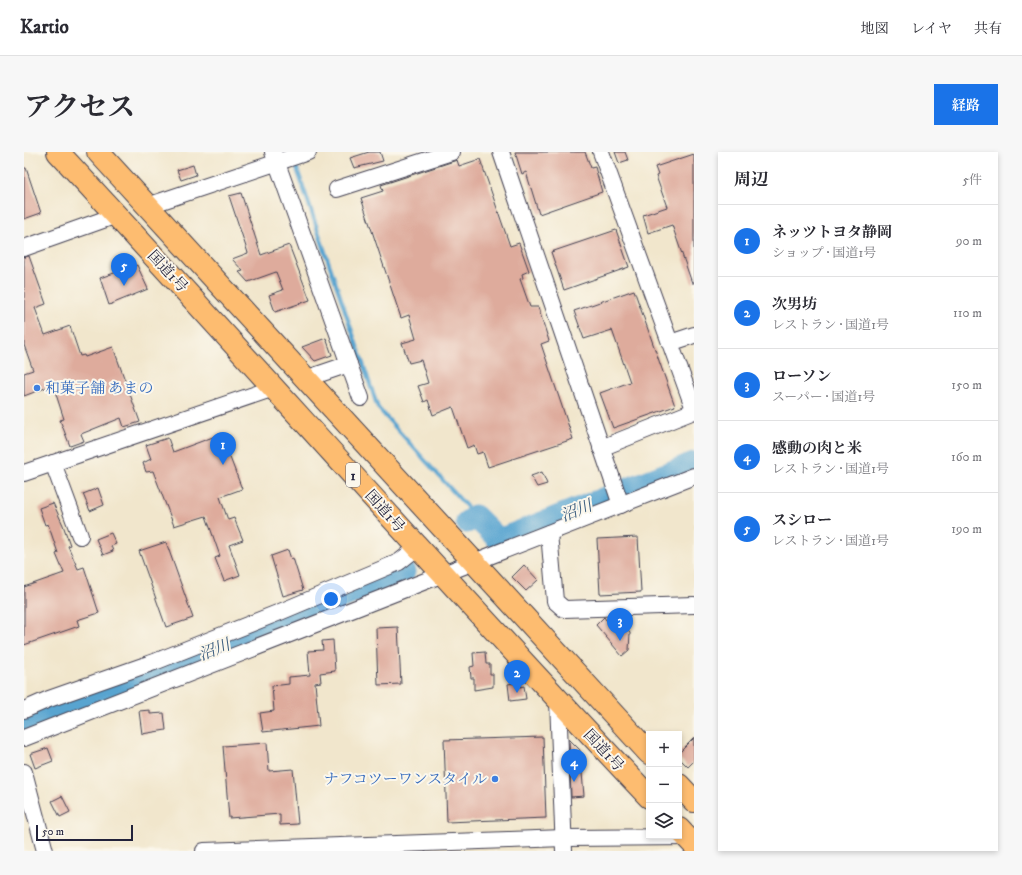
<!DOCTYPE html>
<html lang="ja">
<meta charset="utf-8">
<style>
body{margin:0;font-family:"IM FELL DW Pica","Noto Serif JP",serif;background:#f7f7f7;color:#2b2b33}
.controls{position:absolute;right:12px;bottom:12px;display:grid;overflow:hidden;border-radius:0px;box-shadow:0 2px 6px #0003}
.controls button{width:36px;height:36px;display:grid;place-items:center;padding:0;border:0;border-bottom:1px solid #e1e1e2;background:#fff;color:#2b2b33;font:20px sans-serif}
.scale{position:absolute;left:12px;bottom:10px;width:97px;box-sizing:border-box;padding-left:4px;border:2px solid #22223b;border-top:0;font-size:11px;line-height:14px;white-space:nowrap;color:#22223b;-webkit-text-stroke:3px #fbf7ec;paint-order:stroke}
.you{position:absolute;left:307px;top:447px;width:14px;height:14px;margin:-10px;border:3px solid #fff;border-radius:50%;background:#1a73e8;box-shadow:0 0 0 6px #1a73e833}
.badge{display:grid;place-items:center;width:26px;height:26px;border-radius:50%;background:#1a73e8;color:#fff;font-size:13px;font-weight:700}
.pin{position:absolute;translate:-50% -33px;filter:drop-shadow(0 1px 2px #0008)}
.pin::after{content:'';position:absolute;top:21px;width:14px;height:12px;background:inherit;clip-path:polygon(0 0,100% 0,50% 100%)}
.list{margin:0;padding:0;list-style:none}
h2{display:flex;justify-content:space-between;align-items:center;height:52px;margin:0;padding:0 16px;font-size:17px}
h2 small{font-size:13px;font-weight:400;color:#7c7c81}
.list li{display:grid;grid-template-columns:26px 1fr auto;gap:12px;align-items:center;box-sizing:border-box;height:72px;padding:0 16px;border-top:1px solid #e1e1e2}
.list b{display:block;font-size:15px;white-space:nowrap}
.list p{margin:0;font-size:13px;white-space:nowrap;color:#7c7c81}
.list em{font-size:13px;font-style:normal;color:#7c7c81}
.icon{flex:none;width:22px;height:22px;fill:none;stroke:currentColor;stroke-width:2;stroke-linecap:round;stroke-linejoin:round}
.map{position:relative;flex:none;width:670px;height:699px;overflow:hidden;border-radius:0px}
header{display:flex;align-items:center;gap:24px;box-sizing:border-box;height:56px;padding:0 20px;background:#fff;border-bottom:1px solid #e1e1e2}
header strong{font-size:19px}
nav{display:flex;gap:22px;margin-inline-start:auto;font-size:14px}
.intro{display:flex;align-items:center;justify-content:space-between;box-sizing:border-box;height:96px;padding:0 24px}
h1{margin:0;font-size:28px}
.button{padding:10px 18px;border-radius:0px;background:#1a73e8;color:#fff;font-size:14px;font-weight:700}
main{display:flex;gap:24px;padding:0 24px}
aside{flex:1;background:#fff;border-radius:0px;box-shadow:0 2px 6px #0003}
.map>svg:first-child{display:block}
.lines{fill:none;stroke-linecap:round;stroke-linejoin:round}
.stream{stroke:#58a4d0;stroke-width:4}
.river{stroke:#58a4d0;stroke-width:23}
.building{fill:#deab9c}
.minor-casing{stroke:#413f51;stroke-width:18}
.highway-casing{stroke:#413f51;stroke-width:24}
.minor{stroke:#fff;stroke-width:16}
.highway{stroke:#fdbc6f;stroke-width:22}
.shop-dot{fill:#3f7fe0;stroke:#fbf7ec;stroke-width:1.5}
.labels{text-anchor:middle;stroke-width:4;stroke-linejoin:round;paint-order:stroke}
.shield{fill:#fbf7ec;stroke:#636270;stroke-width:1}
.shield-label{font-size:14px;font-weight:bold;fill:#22223b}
.street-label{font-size:15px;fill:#22223b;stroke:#fbf7ec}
.shop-label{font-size:15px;fill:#366cbe;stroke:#fbf7ec;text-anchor:start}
.water-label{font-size:16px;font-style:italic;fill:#3a5c7e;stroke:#fbf7ec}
</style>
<header>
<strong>Kartio</strong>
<nav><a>地図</a><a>レイヤ</a><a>共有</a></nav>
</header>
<div class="intro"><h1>アクセス</h1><a class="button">経路</a></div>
<main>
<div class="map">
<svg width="670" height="699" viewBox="0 0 670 699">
<rect width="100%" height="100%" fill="#fbf7ec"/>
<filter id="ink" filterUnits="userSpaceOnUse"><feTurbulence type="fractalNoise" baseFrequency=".025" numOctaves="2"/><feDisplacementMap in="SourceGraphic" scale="8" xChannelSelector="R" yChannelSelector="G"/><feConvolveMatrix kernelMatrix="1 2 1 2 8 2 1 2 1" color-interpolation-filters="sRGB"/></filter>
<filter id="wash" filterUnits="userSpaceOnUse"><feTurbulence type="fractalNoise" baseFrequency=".012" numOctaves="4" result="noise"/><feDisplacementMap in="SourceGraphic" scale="16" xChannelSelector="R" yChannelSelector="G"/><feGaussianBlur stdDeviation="0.9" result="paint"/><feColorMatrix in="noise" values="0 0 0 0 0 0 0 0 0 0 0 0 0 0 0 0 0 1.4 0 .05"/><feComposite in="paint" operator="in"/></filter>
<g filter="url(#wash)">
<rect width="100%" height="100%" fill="#f1e6cc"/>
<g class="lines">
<polyline class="stream" points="270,8 354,256 451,364"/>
<g class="river">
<polyline points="443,370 451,364 474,387 480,386 670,311"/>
<polyline points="0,574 380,420"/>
</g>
</g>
<g id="blocks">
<g class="building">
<polygon points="345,0 356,0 359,9 330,16 326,6"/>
<polygon points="491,0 561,0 567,16 571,15 578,40 515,62 502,20 498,22"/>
<polygon points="591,0 601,0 604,8 595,11"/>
<polygon points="670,2 670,131 668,131 648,73 624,81 619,63 643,55 632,24 634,23 631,15"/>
<polygon points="456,7 486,94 495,91 505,119 498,122 499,126 496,127 506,155 514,155 525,189 517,192 549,287 464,315 459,300 453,302 450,293 443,296 429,255 409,263 404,248 400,250 394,234 404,231 397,208 385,211 378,191 392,187 385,163 377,166 337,46 359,39 357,33 433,8 435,14"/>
<polygon points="169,13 172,23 157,28 153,18"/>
<polygon points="0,16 2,16 17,61 0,67"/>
<polygon points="217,41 237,103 265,93 286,148 251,160 245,143 259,138 252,120 224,130 215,120 219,119 208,107 224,101 205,44"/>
<polygon points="592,78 605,115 540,138 527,100"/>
<polygon points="5,104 22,152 11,156 21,183 46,174 56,204 60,203 61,205 89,195 116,270 100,275 97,266 57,282 60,289 46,294 36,268 40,267 29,233 0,244 0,221 9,218 0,193 0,105"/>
<polygon points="113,113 124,137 85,153 76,126"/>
<polygon points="610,138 651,254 589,276 576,241 606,230 588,178 560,187 550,159"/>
<polygon points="302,186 308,203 291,209 278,195"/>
<polygon points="197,282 218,337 196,345 204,368 210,366 219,388 205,393 216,423 200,429 191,406 196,404 182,364 150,374 129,319 122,320 119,311 127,307 122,293 144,286 149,300"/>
<polygon points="518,320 523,332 513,335 507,324"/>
<polygon points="74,336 80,353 66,359 59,342"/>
<polygon points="29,351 39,373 46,393 44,394 54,417 60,415 75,461 53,468 55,474 0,493 0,435 40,421 32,402 34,401 24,372 21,373 15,356"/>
<polygon points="87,381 92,392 87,394 89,399 79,403 72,387"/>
<polygon points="614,385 617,440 576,442 573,387"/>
<polygon points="142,390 169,466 142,475 115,399"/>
<polygon points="264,398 267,407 269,406 279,438 259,444 247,404"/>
<polygon points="500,413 514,428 502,439 488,425"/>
<polygon points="580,465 582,468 587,465 596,476 599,473 606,481 605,498 598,504 572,473"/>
<polygon points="374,475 377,532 354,533 352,476"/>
<polygon points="309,488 311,519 296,521 297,530 291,531 295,574 239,580 236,561 250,559 248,534 265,532 265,525 286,523 284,499 299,498 298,489"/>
<polygon points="461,500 462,512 466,512 466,522 469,522 469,535 450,538 450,526 447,526 446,515 450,514 449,501"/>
<polygon points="496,530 496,535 500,534 502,547 486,549 484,532"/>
<polygon points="126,558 126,562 140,561 142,578 118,582 115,559"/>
<polygon points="519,585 522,666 423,670 420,588"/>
<polygon points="670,586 670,609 664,615 655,606 655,601"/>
<polygon points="545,587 556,598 560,644 547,645"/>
<polygon points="243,591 245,619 269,617 274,672 256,673 256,662 205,666 199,594"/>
<polygon points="24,596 29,609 11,616 6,602"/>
<polygon points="38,644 46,660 36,665 28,649"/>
</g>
</g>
</g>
<g filter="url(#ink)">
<use href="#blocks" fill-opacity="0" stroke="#413f51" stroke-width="1"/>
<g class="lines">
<defs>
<g id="minor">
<polyline points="249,0 337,246"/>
<polyline points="477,0 597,353"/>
<polyline points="577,0 670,257"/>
<polyline points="313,37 428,0"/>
<polyline points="123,54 284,0"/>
<polyline points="0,96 93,63"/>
<polyline points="646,191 670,183"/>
<polyline points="281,227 325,212"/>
<polyline points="577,296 670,259"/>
<polyline points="29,311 56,384"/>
<polyline points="0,321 250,236"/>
<polyline points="525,381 531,449 540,457 670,453"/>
<polyline points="534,549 540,699"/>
<polyline points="0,558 25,547 133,509 256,460 375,410 394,395"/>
<polyline points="0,586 670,324"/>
<polyline points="0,620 21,699"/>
<polyline points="180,699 540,686 670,685"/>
</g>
<g id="highway">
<path d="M34,0C232,214 425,433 625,645"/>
<polyline points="74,0 625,601"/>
<polyline points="655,633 670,649"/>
<polyline points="655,677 670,693"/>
</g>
</defs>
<use href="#minor" class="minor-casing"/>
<use href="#highway" class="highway-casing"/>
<use href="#minor" class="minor"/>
<use href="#highway" class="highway"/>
</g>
</g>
<g class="shop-dot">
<circle cx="13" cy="236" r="4"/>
<circle cx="471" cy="627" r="4"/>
</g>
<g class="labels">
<rect class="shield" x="322" y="311" width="14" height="24" rx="3"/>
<g class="shield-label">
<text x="329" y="328">1</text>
</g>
<g class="street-label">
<text transform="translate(144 119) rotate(47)" y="5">国道1号</text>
<text transform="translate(361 359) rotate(48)" y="5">国道1号</text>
<text transform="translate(580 598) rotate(47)" y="5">国道1号</text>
</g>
<g class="shop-label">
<text x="21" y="241">和菓子舗 あまの</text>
<text x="463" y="632" text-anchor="end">ナフコツーワンスタイル</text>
</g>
<g class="water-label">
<text transform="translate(552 358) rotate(-22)" y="6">沼川</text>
<text transform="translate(190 497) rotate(-22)" y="6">沼川</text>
</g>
</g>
</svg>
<div class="controls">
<button>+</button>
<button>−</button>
<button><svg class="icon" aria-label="layers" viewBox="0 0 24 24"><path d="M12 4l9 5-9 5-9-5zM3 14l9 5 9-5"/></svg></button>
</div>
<div class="scale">50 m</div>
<div class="you"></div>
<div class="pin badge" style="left:199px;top:313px">1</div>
<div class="pin badge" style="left:493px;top:541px">2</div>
<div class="pin badge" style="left:596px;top:489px">3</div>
<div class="pin badge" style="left:550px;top:630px">4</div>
<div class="pin badge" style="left:100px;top:134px">5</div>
</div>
<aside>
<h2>周辺<small>5件</small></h2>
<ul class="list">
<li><span class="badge">1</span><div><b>ネッツトヨタ静岡</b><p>ショップ · 国道1号</p></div><em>90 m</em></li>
<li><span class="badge">2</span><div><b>次男坊</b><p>レストラン · 国道1号</p></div><em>110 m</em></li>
<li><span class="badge">3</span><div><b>ローソン</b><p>スーパー · 国道1号</p></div><em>150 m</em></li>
<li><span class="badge">4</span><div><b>感動の肉と米</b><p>レストラン · 国道1号</p></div><em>160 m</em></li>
<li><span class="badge">5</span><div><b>スシロー</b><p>レストラン · 国道1号</p></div><em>190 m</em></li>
</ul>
</aside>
</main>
